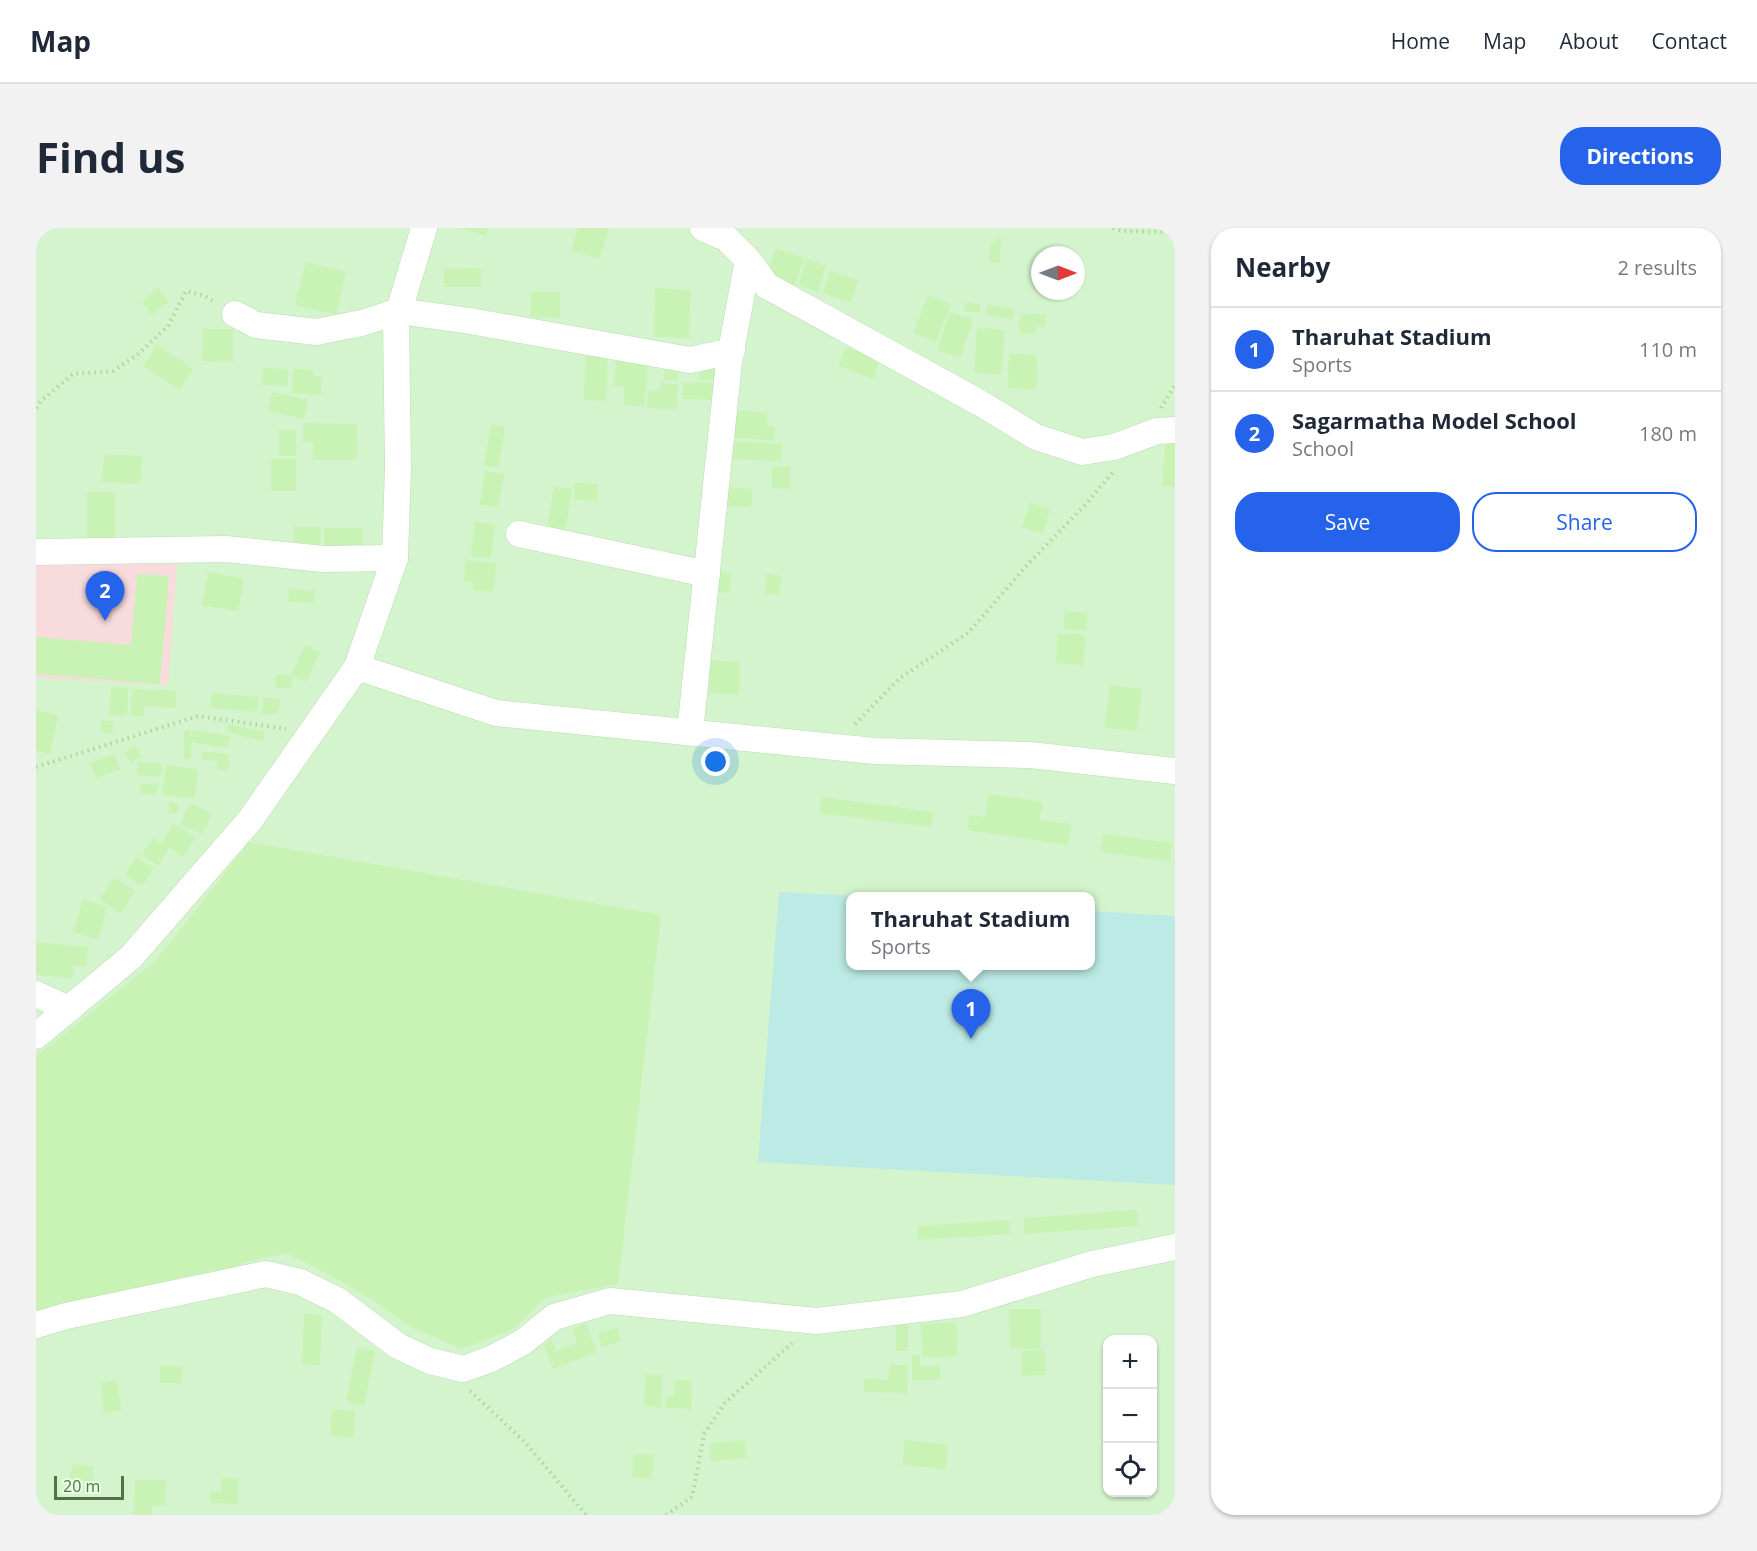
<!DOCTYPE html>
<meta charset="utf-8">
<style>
body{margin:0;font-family:"Open Sans",sans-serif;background:#f2f2f3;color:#1f2937}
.controls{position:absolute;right:18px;bottom:18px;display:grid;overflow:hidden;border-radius:12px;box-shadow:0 2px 4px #0004}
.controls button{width:54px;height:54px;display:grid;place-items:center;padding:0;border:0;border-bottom:2px solid #e0e1e3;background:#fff;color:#1f2937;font:30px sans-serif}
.compass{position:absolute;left:995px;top:18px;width:54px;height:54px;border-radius:50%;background:#fff;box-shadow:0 2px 4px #0004;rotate:90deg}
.scale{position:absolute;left:18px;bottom:15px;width:70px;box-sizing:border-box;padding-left:6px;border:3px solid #557246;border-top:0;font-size:16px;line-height:21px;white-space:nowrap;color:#557246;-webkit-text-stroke:4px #e7ffe4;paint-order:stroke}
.you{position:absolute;left:680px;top:534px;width:21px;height:21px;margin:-15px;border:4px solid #fff;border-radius:50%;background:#1a73e8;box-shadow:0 0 0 9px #1a73e833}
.badge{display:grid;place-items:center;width:39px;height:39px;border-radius:50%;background:#2563eb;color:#fff;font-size:20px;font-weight:700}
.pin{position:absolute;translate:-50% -50px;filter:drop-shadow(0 2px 3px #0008)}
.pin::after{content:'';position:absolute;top:32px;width:21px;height:18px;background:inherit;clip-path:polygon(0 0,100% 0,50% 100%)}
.popup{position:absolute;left:810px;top:664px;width:249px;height:78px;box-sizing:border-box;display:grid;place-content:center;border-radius:12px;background:#fff;filter:drop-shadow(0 2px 4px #0005);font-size:20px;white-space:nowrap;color:#747a83}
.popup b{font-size:22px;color:#1f2937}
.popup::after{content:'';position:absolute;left:50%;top:100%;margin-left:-12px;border:12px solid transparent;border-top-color:#fff}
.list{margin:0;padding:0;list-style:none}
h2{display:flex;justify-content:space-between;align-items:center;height:78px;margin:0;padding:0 24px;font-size:26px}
h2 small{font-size:20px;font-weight:400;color:#747a83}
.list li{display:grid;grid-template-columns:39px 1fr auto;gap:18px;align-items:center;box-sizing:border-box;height:84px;padding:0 24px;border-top:2px solid #e0e1e3}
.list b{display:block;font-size:22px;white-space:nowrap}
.list p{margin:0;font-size:20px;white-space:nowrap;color:#747a83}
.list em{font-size:20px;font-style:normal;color:#747a83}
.actions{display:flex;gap:12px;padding:18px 24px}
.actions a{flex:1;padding:14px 0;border:2px solid #2563eb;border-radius:24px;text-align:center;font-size:21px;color:#2563eb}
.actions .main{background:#2563eb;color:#fff}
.icon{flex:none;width:33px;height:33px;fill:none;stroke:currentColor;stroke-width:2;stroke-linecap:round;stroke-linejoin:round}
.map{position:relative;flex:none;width:1139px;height:1287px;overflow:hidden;border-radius:24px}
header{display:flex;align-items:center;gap:36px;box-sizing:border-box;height:84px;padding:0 30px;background:#fff;border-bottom:2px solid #e0e1e3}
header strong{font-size:28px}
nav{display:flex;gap:33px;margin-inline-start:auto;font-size:21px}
.intro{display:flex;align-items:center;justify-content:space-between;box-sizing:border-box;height:144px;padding:0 36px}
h1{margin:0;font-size:42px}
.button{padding:15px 27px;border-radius:24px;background:#2563eb;color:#fff;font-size:21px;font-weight:700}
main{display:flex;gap:36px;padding:0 36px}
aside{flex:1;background:#fff;border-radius:24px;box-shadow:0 2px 4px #0004}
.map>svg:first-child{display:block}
.residential{fill:#d3f4cc;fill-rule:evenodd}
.education{fill:#f8dbdd}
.green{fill:#bceae4}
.building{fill:#c8f3b4}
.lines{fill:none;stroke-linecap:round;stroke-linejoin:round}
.minor-casing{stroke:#bedbb5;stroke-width:27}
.path{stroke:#acd798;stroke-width:4;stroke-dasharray:1.5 4.5;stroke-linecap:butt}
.minor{stroke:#fff;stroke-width:26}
</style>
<header>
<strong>Map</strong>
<nav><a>Home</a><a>Map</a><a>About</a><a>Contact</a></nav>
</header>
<div class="intro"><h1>Find us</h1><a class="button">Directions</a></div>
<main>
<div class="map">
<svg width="1139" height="1287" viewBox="0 0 1139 1287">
<rect width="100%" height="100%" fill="#e0fddd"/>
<path class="residential" d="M0,0H1139V1287H0ZM1004,27H1040V63H1004ZM815,668H1055V738H815ZM1072,1112H1116V1264H1072Z"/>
<polygon class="education" points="0,334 141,336 132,457 0,450"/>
<polygon class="green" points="743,664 824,668 815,668 815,738 1055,738 1055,683 1139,688 1139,957 722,934"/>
<g class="building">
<polygon points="423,0 452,0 450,7"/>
<polygon points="542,0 573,0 563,31 535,22"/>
<polygon points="959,9 965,10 964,35 953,34 954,15 958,15"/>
<polygon points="739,20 768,30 759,57 731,48"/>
<polygon points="770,31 790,38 782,64 762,57"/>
<polygon points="270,34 310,44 300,87 259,77"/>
<polygon points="445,40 445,59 408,59 408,41"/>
<polygon points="794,43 822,52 815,75 787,65"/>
<polygon points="122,60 133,73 116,87 106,74"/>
<polygon points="619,60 655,62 653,110 618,109"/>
<polygon points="495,64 524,64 524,90 495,89"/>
<polygon points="892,67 915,76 900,114 877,105"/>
<polygon points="929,74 944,76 944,85 928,83"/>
<polygon points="952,77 978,81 976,91 950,87"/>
<polygon points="914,84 937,92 924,130 901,122"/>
<polygon points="984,85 1010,87 1009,99 1000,98 999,106 983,105"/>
<polygon points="941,100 969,102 965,147 938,145"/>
<polygon points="167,101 197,101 197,134 166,133"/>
<polygon points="121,117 157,141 143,162 108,138"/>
<polygon points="810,119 844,132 837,151 803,138"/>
<polygon points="550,126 572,127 570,173 548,172"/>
<polygon points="973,126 1001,127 1000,161 972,160"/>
<polygon points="580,132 612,135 608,178 587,177 589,159 578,158"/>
<polygon points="629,135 643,136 642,153 628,152"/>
<polygon points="227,140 252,141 251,158 226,157"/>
<polygon points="664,140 678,141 678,152 663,152"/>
<polygon points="257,141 278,142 278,148 286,148 285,167 256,165"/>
<polygon points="647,154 679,155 678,172 647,171"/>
<polygon points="625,155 642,156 640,182 611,180 612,162 624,163"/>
<polygon points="236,164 272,172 268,191 232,183"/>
<polygon points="696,182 731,185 730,198 739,199 738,213 693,209"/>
<polygon points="267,195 321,196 320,232 277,232 277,214 267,214"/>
<polygon points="455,197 469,199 462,240 448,238"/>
<rect x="243" y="202" width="17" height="26"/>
<polygon points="1130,212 1139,213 1139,259 1126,258"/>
<polygon points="694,213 746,216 745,233 693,231"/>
<polygon points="68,226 106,228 104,256 66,254"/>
<rect x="235" y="231" width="25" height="32"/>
<polygon points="736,238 754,239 754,261 736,260"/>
<polygon points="449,243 468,246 462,279 444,277"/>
<polygon points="539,255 562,256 561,273 538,271"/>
<polygon points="518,258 536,261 529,303 511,300"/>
<polygon points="687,259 716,261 715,279 686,278"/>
<rect x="51" y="264" width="28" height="47"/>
<polygon points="994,275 1014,281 1007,306 986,299"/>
<polygon points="439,294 459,296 455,330 435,328"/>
<polygon points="258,299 285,299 284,317 258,316"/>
<rect x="288" y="300" width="38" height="19"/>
<polygon points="430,332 461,335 457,364 437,362 438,354 428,353"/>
<polygon points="172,344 208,351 202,383 166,377"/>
<polygon points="680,344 695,345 693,365 678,364"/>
<polygon points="101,346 133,348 124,456 0,446 0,409 95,417"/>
<polygon points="731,346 745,348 743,367 729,365"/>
<polygon points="253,360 279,363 278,375 252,373"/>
<polygon points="1029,383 1051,385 1050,403 1028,401"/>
<polygon points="1022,405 1049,407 1047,437 1020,435"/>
<polygon points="269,417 284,424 270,454 255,447"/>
<polygon points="675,432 704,434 703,467 673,465"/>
<polygon points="240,447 256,448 255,461 239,459"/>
<polygon points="1074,457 1106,461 1101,503 1069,500"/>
<polygon points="75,459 92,460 91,488 73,487"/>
<polygon points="96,461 141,463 140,480 108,478 108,488 95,488"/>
<polygon points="176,465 222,469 221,484 174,480"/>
<polygon points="228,470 244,471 242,487 226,485"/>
<polygon points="0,482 22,487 14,526 0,523"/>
<polygon points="65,492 77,493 76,506 65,504"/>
<polygon points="192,496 229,504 227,513 190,504"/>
<polygon points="148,502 155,502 155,514 157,502 194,508 192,520 155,514 155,531 148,531"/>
<polygon points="99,517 106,528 95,535 88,524"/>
<polygon points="166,524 193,526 192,543 181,542 182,533 166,532"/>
<polygon points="78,526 84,541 60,550 54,535"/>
<polygon points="102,534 126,536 125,549 101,547"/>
<polygon points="130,537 162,541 159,570 127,567"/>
<polygon points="105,555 122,557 120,567 104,565"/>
<polygon points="952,566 1007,574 1004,592 1035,596 1032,617 931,602 933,587 949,589"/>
<polygon points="786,569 897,584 895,599 783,585"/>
<polygon points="133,574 142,575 141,585 133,585"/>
<polygon points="154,575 176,585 166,606 144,596"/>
<polygon points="137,596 159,609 148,629 133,620 122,638 106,627 117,610 125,616"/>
<polygon points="1067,606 1136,615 1134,633 1064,624"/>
<polygon points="213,614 625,687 582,1056 511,1069 477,1101 426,1121 377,1100 335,1071 287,1043 250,1025 205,1035 206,1042 180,1044 179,1041 173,1043 174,1044 151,1048 0,1084 0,828 119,734"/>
<polygon points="100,629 118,640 106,658 89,647"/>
<polygon points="78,649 99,663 85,685 64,672"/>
<polygon points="47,672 71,679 62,712 37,704"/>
<polygon points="0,714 52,719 50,739 38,737 37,751 0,747"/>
<polygon points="1101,982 1102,998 989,1006 988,990"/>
<polygon points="973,992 974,1006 882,1012 881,998"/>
<polygon points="973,1081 1005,1081 1005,1121 974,1121"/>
<polygon points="268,1086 286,1087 284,1137 266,1136"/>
<polygon points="872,1092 872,1123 860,1123 860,1093"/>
<polygon points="920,1094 921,1128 887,1129 885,1096"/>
<polygon points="550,1096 561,1124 517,1141 508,1116 516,1112 520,1123 541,1115 536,1101"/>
<polygon points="581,1100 585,1113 566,1119 562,1106"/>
<polygon points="321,1119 339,1123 328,1178 310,1174"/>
<polygon points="1008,1122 1009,1147 986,1148 986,1123"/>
<polygon points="876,1127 884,1127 884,1138 904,1138 904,1152 876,1152"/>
<polygon points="854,1137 872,1137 871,1165 828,1164 828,1151 853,1152"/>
<polygon points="124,1138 146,1138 145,1155 124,1155"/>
<polygon points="610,1146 626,1147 625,1179 608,1178"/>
<polygon points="81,1152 85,1182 68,1185 65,1155"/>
<polygon points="639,1152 656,1153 655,1181 630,1180 630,1169 638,1169"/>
<polygon points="296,1182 319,1183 318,1209 295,1208"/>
<polygon points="709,1212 710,1230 675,1233 674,1215"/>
<polygon points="869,1212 912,1217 910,1241 866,1237"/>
<polygon points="598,1225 618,1227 615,1251 596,1249"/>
<polygon points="36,1236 57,1238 56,1254 34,1252"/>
<polygon points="185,1250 202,1250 202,1276 174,1275 174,1263 185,1263"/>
<polygon points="99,1252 130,1252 129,1278 116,1278 116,1287 98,1287"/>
</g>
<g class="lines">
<defs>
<g id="minor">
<polyline points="667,0 690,10 712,32 731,58 944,175 1000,209 1046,224 1078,219 1121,203 1139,202"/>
<polyline points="199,86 220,97 280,104 326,95 363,83 434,93 654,132 696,123"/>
<polyline points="483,306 671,346"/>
<polyline points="0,324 190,321 287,331 359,330"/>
<polyline points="321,439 460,485 839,523 994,527 1139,543"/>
<polyline points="654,504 693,134 712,32"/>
<polyline points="0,766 33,781"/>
<polyline points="0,808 95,729 214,592 321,439 359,330 362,240 360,93 388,0"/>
<polyline points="0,1097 30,1088 230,1046 264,1054 301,1072 362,1118 394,1133 427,1141 455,1131 487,1114 518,1089 574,1073 781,1093 926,1076 1056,1036 1139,1019"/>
</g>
</defs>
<use href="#minor" class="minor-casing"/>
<g class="path">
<polyline points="1077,0 1086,3 1139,4"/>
<polyline points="0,180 5,173 37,146 77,143 101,127 132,98 150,63 169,68 180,75"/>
<polyline points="1125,180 1139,157"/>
<polyline points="819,496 864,450 932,405 992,336 1050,276 1078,243"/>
<polyline points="0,539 162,488 250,501"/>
<polyline points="434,1163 488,1213 550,1287"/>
<polyline points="630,1287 656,1269 668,1206 689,1175 756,1115"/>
</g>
<use href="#minor" class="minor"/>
</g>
</svg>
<div class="controls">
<button>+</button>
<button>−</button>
<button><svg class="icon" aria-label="locate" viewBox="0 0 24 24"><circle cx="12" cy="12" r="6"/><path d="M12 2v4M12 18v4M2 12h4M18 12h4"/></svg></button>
</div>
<svg class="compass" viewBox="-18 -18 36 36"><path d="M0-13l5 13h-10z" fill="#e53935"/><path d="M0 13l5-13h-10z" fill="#747a83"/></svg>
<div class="scale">20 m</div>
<div class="you"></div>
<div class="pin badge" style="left:935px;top:811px">1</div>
<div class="popup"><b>Tharuhat Stadium</b>Sports</div>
<div class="pin badge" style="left:69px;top:393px">2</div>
</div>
<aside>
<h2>Nearby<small>2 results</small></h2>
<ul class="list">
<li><span class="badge">1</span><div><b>Tharuhat Stadium</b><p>Sports</p></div><em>110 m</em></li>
<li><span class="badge">2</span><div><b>Sagarmatha Model School</b><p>School</p></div><em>180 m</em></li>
</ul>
<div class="actions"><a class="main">Save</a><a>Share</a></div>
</aside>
</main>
